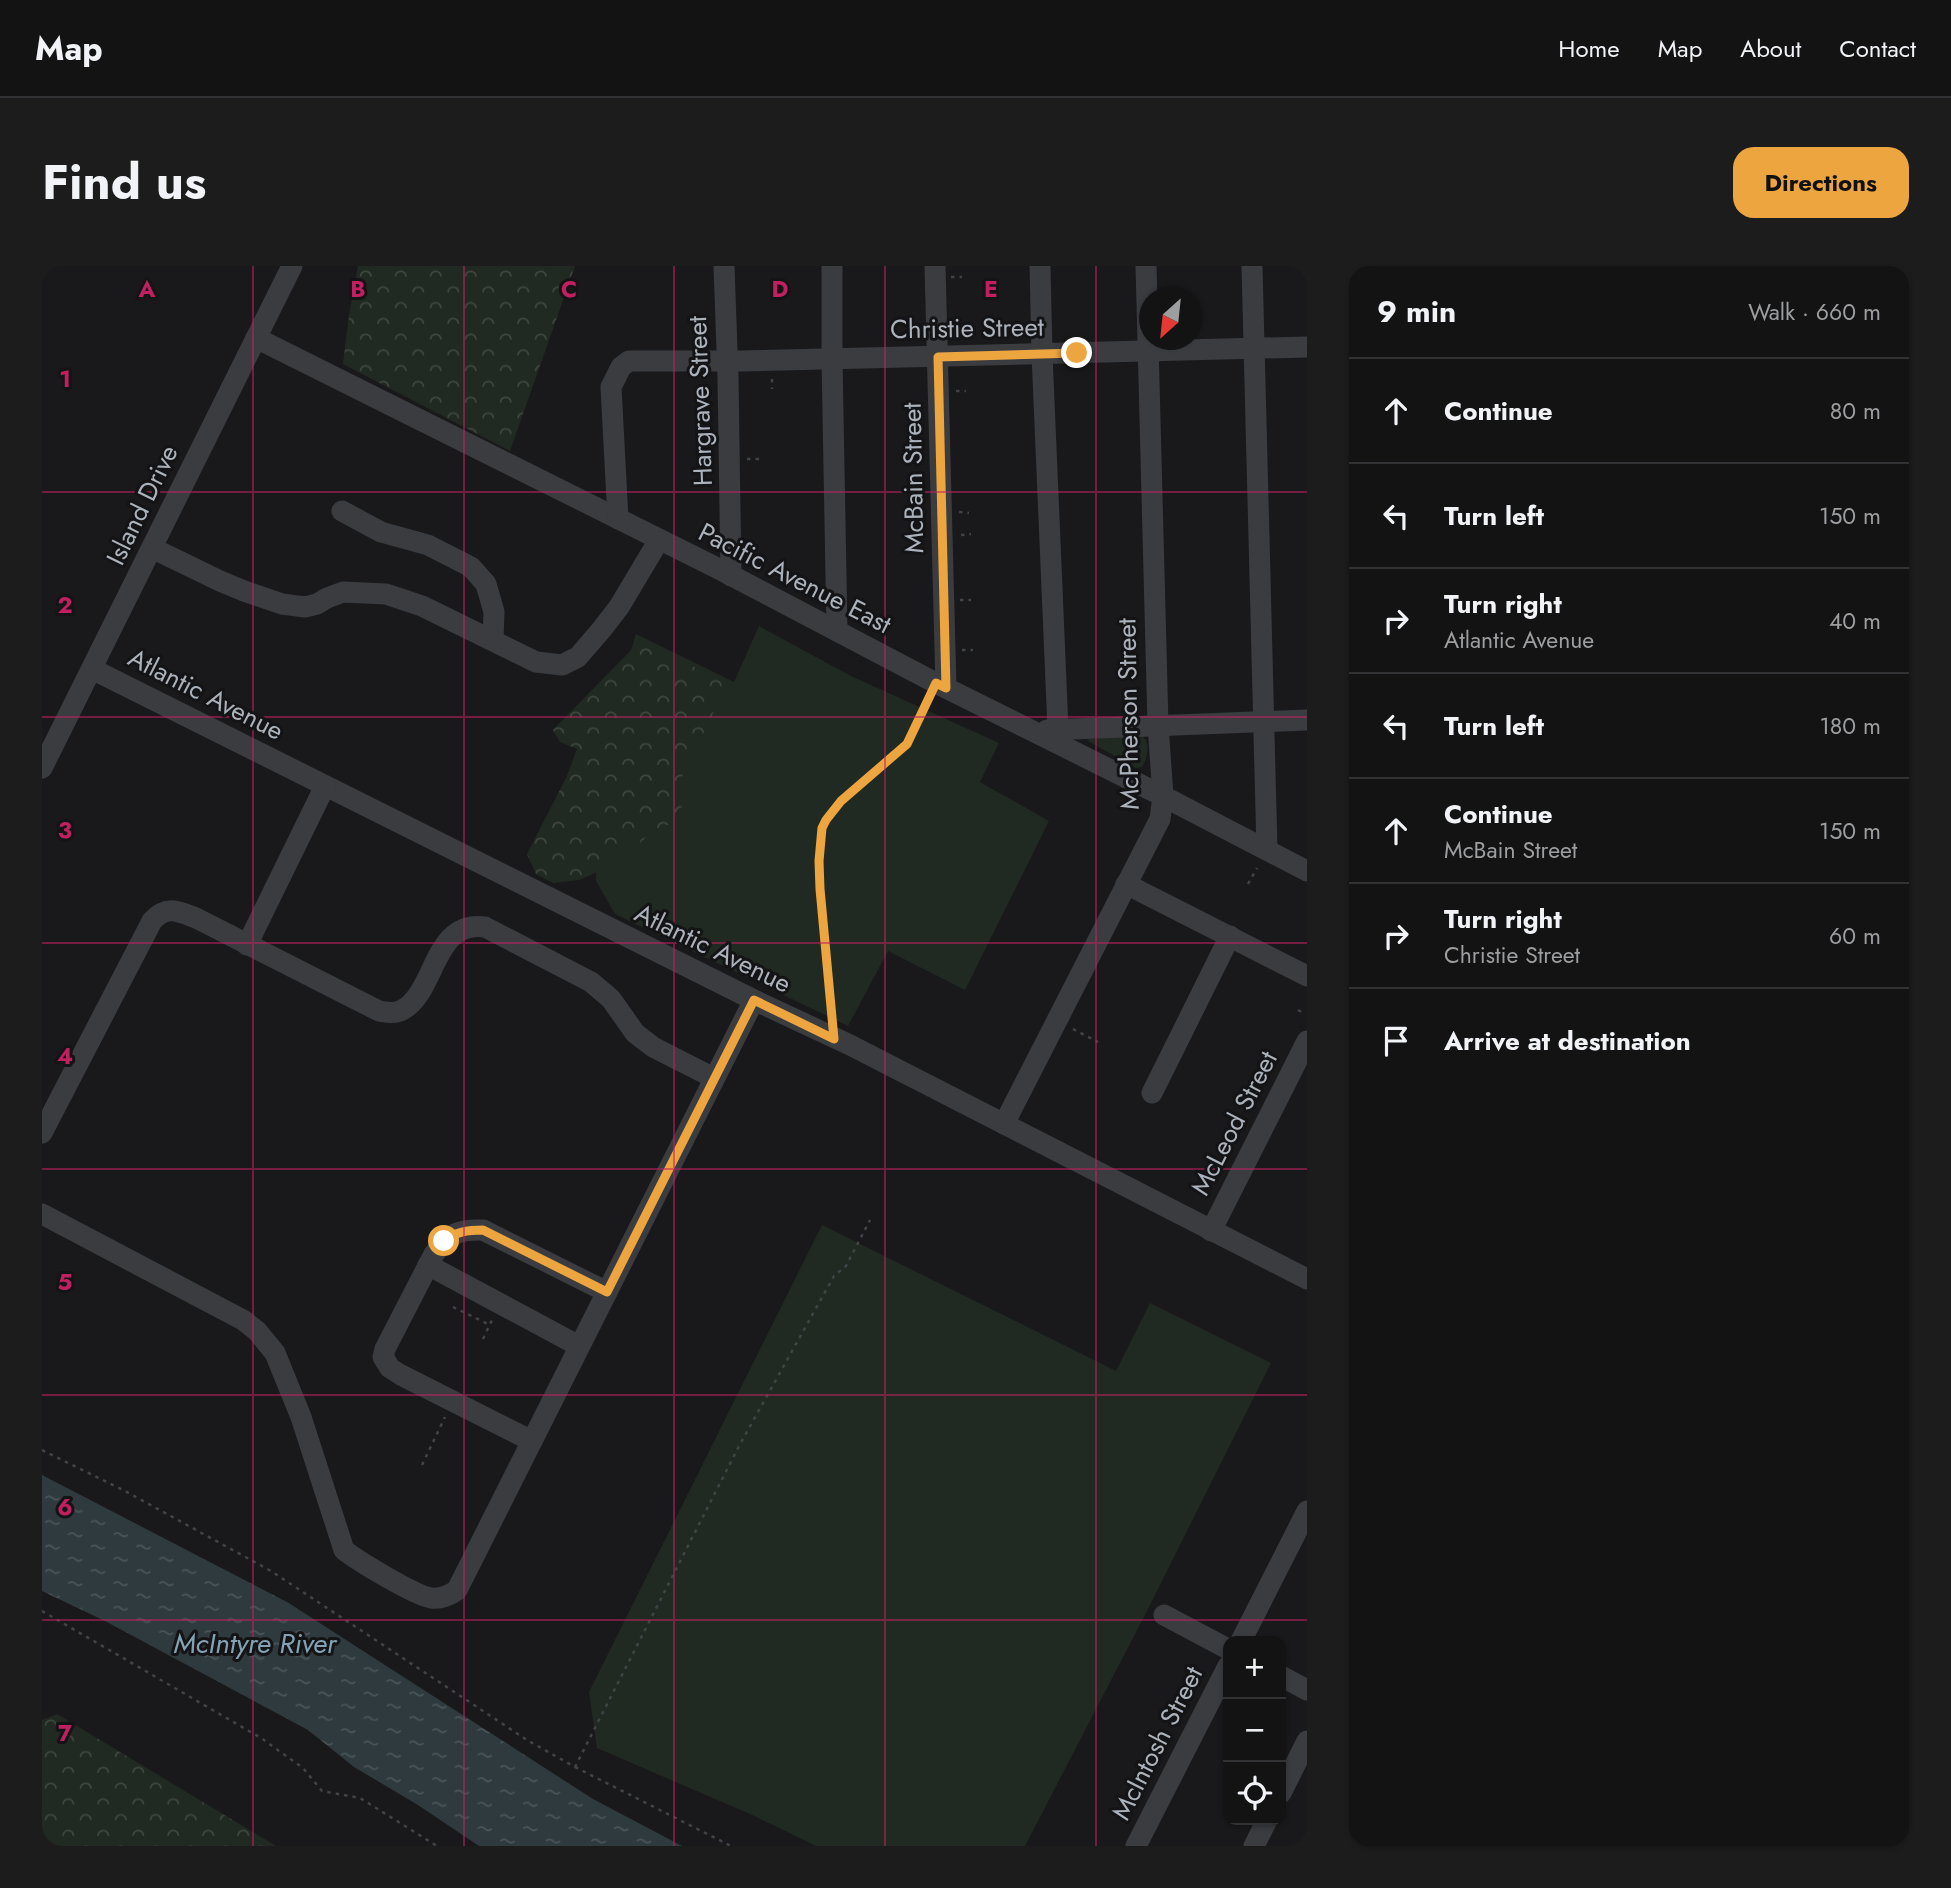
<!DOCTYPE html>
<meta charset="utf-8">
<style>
body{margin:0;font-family:Jost,sans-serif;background:#1c1c1d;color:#f1f3f6}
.controls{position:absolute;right:21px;bottom:21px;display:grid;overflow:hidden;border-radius:14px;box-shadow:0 2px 5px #0004}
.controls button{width:63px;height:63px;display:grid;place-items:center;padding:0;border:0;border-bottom:2px solid #323234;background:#131314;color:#f1f3f6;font:35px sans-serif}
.compass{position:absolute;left:1097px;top:21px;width:63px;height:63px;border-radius:50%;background:#131314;box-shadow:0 2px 5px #0004;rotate:207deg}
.stop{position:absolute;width:21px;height:21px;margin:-16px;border:5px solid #eda540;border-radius:50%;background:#fff}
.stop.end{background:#eda540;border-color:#fff;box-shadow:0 2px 7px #0008}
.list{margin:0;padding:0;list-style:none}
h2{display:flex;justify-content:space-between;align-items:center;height:91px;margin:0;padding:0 28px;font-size:30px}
h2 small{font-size:23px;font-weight:400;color:#9d9ea0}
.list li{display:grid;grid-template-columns:46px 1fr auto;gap:21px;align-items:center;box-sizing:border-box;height:105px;padding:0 28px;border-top:2px solid #323234}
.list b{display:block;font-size:26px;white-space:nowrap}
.list p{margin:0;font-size:23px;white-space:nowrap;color:#9d9ea0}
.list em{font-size:23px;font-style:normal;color:#9d9ea0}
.icon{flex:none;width:38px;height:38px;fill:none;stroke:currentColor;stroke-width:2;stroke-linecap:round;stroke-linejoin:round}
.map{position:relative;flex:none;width:1265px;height:1580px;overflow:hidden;border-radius:21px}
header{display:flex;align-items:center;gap:42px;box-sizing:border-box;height:98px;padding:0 35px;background:#131314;border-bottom:2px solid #323234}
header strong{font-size:33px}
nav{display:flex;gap:38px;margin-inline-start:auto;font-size:24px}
.intro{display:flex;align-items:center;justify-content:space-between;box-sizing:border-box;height:168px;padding:0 42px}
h1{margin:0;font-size:49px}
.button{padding:18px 32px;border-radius:21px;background:#eda540;color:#111;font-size:24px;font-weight:700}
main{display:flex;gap:42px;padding:0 42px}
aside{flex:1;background:#131314;border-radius:21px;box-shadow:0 2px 5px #0004}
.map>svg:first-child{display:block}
.green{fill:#212a22}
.forest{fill:url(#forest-crowns)}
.water{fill:url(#water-ripples)}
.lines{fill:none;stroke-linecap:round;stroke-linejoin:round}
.path{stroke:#404347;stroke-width:2.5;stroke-dasharray:3.5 5;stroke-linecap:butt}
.minor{stroke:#3a3c40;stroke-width:21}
.route{stroke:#eda540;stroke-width:9}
.grid{fill:none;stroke:#c12060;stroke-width:2;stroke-opacity:0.55}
.labels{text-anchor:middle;stroke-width:6;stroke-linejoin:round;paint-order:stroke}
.street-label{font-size:26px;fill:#acb2bb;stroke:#141416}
.water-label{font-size:28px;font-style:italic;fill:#85a2b4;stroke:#141416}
.grid-label{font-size:23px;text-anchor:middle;font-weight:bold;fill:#c12060;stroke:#141416;stroke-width:6;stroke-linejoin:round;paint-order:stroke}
</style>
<header>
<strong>Map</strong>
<nav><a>Home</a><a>Map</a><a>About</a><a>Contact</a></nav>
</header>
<div class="intro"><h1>Find us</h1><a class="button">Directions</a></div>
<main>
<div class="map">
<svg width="1265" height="1580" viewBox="0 0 1265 1580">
<defs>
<pattern id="forest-crowns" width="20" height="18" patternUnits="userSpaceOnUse" patternTransform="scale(1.75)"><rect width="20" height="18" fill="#212a22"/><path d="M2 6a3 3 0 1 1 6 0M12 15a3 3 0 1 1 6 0" fill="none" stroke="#3f4640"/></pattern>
<pattern id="water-ripples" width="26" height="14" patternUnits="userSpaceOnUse" patternTransform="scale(1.75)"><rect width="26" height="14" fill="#2f3a3f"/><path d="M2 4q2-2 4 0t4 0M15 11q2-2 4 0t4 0" fill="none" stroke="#4a5459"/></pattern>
</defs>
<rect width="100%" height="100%" fill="#19191b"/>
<g class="green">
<polygon points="717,360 809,410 957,477 938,516 1007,555 923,724 846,685 806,760 573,648 554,615 553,558 574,433 594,368 692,416"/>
<path d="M1099,469C1109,476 1106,491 1100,501L1094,502L1046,475L1047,473Z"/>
<polygon points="780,959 1074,1105 1108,1037 1229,1097 1107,1341 983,1580 774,1580 708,1548 555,1482 547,1426"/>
</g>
<g class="forest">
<polygon points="316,0 533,0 468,185 301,98 307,49"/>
<polygon points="598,375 686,417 639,513 640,553 609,566 596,579 579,588 565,602 537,614 511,617 494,608 485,588 525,510 535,483 518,476 511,464"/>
<polygon points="15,1448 234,1580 0,1580 0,1454"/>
</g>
<polygon class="water" points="0,1209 245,1336 551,1533 640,1580 437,1580 376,1539 312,1501 266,1464 63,1355 0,1325"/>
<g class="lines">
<g class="path">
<polyline points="909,11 920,11"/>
<polyline points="730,113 730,123"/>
<polyline points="914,125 924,125"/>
<polyline points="705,193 719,193"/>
<polyline points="917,246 927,247"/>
<polyline points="919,269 929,268"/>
<polyline points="918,334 929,334"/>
<polyline points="920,384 931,384"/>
<polyline points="1206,618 1215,602"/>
<polyline points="1256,744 1263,748"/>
<polyline points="790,752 778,623 777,595 780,562 784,554 799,535 865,478 886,434"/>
<polyline points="1031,763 1056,776"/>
<polyline points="411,1041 448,1059"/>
<polyline points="441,1073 450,1054"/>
<polyline points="0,1184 83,1225 229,1305 485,1474 533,1501 697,1180 792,1010 804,1000 828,954"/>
<polyline points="380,1199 403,1151"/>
<polyline points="0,1345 219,1472 261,1502 280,1525 318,1532 395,1580"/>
<polyline points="533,1501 689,1580"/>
</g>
<g class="minor">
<polyline points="682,0 686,111 689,310"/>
<polyline points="790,0 790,93 795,365"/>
<polyline points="893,0 904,422"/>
<polyline points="998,0 1000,88 1016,463"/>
<polyline points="1210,0 1225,584"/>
<polyline points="214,72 677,303 890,415 1115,527 1265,605"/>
<polyline points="300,245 339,266 386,279 429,301 444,318 452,346 451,374"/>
<polyline points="576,253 569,121 579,101 587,95 698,95 1265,81"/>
<polyline points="110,282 178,315 202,325 240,338 263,341 275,338 285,332 301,326 344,328 380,340 494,396 520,399 536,391 560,363 577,341 617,274"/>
<polyline points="50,403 712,734 808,779 1265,1013"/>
<polyline points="1005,464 1265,454"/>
<polyline points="0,502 250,0"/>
<polyline points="1084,618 1265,710"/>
<polyline points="205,679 283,520"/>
<polyline points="1110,827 1188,670"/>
<polyline points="962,858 1118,553 1121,530 1116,459 1104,0"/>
<path d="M0,867L110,655C125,639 135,645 154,652L337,745C344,746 351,748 358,745C394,730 390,653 443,661L549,716L569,733L593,767L611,781L672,812"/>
<path d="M0,948L201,1054L215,1065L233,1087L259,1151L302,1284C316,1295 372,1329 389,1332C399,1333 407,1330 415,1324L712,734"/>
<polyline points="1169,965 1265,775"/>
<polyline points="386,999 537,1080"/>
<path d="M490,1175L359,1109L348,1102L341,1091L343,1083L392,988C407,968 415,963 441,964L565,1026"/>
<polyline points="1122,1349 1186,1383"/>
<polyline points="1199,1375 1265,1245"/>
<polyline points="1239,1410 1265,1424"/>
<polyline points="1239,1527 1265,1475"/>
<polyline points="1094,1580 1186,1400"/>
<polyline points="1212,1580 1225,1554"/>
</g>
</g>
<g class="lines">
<path class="route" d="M402,975C414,966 425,964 441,964L565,1026L712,734L792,773L778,623L777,595L780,562L784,554L799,535L865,478L894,417L904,422L896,91L1035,87"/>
</g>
<path class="grid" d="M211,0V1580M422,0V1580M632,0V1580M843,0V1580M1054,0V1580M0,226H1265M0,451H1265M0,677H1265M0,903H1265M0,1129H1265M0,1354H1265"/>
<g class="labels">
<g class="street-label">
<text transform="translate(925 62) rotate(-1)" y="9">Christie Street</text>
<text transform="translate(658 135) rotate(-92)" y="9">Hargrave Street</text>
<text transform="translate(871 212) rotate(-91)" y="9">McBain Street</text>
<text transform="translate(100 239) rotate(-64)" y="9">Island Drive</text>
<text transform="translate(753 312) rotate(27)" y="9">Pacific Avenue East</text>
<text transform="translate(164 428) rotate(27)" y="9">Atlantic Avenue</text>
<text transform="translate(1086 448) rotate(-91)" y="9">McPherson Street</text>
<text transform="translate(671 682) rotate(26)" y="9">Atlantic Avenue</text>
<text transform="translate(1192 857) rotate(-63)" y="9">McLeod Street</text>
<text transform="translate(1115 1477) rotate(-63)" y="9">McIntosh Street</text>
</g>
<g class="water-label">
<text x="213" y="1387">McIntyre River</text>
</g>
</g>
<g class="grid-label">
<text x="105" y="31">A</text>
<text x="316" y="31">B</text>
<text x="527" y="31">C</text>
<text x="738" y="31">D</text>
<text x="949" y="31">E</text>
<text x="23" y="121">1</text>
<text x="23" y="347">2</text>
<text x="23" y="572">3</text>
<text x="23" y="798">4</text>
<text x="23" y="1024">5</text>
<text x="23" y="1249">6</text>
<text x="23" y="1475">7</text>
</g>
</svg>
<div class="controls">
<button>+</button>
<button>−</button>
<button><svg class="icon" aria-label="locate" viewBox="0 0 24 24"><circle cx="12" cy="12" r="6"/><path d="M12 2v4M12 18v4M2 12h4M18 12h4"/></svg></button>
</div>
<svg class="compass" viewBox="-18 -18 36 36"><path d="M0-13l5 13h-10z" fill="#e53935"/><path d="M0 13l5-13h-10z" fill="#9d9ea0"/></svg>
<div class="stop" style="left:402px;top:975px"></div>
<div class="stop end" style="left:1035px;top:87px"></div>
</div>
<aside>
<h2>9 min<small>Walk · 660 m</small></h2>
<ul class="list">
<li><svg class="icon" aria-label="ahead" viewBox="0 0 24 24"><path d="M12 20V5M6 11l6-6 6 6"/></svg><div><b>Continue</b></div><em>80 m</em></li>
<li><svg class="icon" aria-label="left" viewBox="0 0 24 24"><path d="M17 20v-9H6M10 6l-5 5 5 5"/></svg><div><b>Turn left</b></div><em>150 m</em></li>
<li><svg class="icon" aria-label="right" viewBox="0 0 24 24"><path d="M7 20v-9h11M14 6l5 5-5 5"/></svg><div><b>Turn right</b><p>Atlantic Avenue</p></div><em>40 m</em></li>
<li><svg class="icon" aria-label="left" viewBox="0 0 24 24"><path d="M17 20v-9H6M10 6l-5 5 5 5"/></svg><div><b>Turn left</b></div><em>180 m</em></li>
<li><svg class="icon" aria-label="ahead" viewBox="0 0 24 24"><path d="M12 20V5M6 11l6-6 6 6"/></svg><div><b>Continue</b><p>McBain Street</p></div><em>150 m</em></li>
<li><svg class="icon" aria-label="right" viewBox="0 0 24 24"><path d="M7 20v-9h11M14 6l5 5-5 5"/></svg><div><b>Turn right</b><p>Christie Street</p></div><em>60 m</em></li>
<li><svg class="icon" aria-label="arrive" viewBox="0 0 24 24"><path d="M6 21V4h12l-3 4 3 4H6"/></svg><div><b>Arrive at destination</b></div></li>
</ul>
</aside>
</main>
